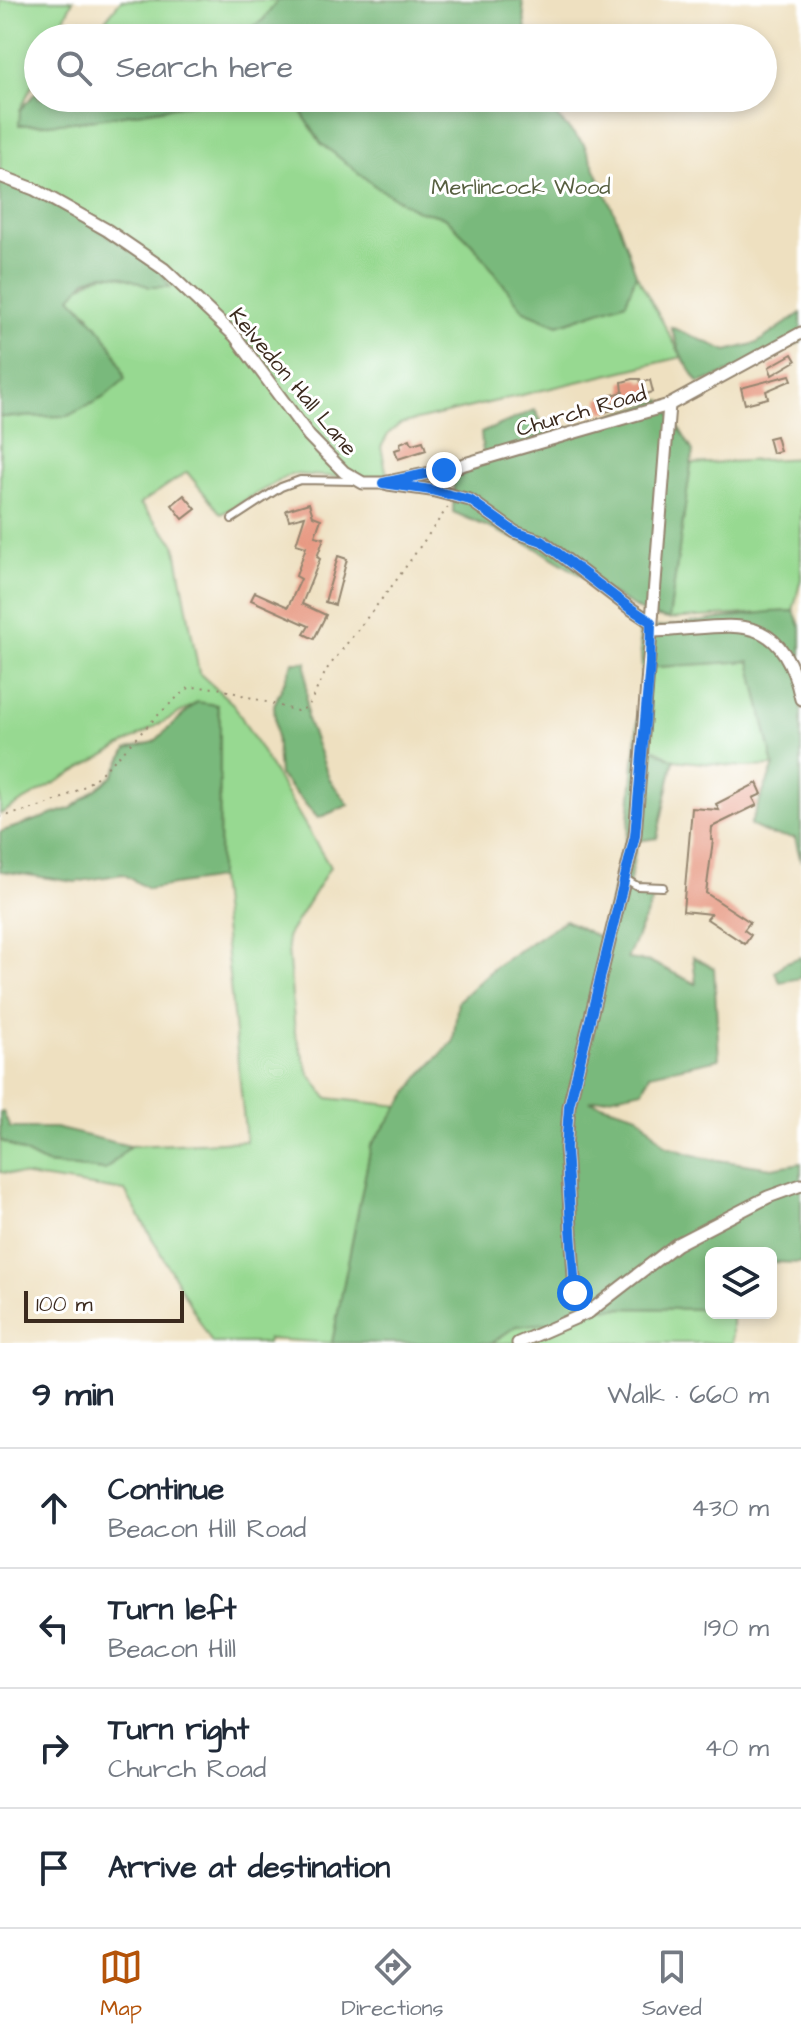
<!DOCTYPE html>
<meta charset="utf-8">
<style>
body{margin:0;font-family:"Architects Daughter",sans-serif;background:#f2f2f3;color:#1f2937}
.controls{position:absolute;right:24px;bottom:24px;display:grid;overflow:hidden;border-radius:12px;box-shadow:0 4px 12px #0003}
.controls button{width:72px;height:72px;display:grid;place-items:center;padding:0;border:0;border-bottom:2px solid #e0e1e3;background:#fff;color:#1f2937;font:40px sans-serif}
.scale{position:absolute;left:24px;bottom:20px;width:160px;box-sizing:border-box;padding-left:8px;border:4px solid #3b2a1e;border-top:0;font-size:22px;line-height:28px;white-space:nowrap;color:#3b2a1e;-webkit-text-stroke:6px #fff;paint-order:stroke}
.stop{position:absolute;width:24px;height:24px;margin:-18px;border:6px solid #1a73e8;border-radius:50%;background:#fff}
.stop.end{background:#1a73e8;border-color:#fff;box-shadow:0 2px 8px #0008}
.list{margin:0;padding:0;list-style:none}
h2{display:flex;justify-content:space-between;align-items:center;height:104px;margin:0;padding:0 32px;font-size:34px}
h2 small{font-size:26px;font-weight:400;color:#747a83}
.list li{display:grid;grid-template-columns:52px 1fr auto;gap:24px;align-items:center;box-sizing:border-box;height:120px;padding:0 32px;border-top:2px solid #e0e1e3}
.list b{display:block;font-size:30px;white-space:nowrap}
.list p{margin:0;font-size:26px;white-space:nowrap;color:#747a83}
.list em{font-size:26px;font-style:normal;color:#747a83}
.icon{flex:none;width:44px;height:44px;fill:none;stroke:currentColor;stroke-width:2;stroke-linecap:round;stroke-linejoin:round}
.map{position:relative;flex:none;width:801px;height:1343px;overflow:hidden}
.search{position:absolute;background:#fff;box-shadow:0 4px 12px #0003;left:24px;right:24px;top:24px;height:88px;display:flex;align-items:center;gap:20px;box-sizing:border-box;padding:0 28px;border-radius:44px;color:#747a83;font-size:30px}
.sheet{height:584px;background:#fff}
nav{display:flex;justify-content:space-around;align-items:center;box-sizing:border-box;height:112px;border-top:2px solid #e0e1e3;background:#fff;font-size:22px;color:#747a83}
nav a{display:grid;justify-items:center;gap:4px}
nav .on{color:#b45309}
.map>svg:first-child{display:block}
.green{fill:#97d991;stroke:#698258;stroke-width:2}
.forest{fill:#79b97b;stroke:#5a724c;stroke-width:2}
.building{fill:#e79982}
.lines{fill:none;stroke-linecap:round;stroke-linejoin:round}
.service-casing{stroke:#94856f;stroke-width:10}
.minor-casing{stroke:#94856f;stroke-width:15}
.path{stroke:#94856f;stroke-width:2;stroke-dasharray:2 6;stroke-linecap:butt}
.service{stroke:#fff;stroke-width:6}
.minor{stroke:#fff;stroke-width:11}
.route{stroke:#1a73e8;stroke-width:10}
.labels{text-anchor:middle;stroke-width:6;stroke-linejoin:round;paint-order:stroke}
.park-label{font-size:22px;fill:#575f40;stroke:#fff}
.street-label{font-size:22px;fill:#3b2a1e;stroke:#fff}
</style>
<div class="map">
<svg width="801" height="1343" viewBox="0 0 801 1343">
<rect width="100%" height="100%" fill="#fff"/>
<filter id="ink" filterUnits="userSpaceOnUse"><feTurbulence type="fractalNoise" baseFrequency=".0125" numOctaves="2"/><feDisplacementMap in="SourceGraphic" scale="16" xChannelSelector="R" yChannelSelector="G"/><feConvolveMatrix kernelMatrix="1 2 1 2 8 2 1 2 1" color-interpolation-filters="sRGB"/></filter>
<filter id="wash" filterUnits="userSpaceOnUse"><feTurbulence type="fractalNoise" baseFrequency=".006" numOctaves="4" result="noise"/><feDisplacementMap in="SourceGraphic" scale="32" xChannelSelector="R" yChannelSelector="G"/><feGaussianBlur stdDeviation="1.8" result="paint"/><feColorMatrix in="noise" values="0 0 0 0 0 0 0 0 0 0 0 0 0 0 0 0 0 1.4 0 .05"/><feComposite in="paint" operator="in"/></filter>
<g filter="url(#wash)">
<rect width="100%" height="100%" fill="#eee0c0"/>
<g class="green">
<path d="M0,0H73L55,38H38V73L20,110V125L232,98H288L297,105L321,143L375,186L416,210L445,217L475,247L524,311L558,325L626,302L636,274L682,357L400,424L389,433L381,447L388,480L291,474L221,514L187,472L140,504L175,544L199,673L234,705L330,867L287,937L295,1033L309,1073L327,1098L401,1106L371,1146L332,1343L268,1339L267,1343H212L125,1191L0,1172V1140L46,1164L105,1170L130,1146L246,1141L219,878L220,722L217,705L197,703L0,814V417L68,416L90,315L70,297C99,266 114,272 150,287L0,179Z"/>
<polygon points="121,0 278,0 263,20 237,38 214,38 196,33 186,38 115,38 96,31"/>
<polygon points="801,458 801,579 793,611 669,619 691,464"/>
<polygon points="750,661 774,766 743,767 674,760 636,739 642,668"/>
<polygon points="711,1295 711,1313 732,1313 732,1343 492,1343 516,1326 561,1322 601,1308 700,1309"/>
</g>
<g class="forest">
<polygon points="278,0 522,0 527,38 237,38 263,20"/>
<path d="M38,90V98H232C162,107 89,125 19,125L20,110Z"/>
<polygon points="288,98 548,98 555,115 584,144 615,214 636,274 626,302 558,325 524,311 475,247 445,217 416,210 375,186 321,143 297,105"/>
<path d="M0,179L74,214L159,269L170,287H150L122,276L103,274L86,280L71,297C94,321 117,345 125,379L103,398L68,416L0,417Z"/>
<polygon points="801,313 801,342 744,367 699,383 682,357 671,327 727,351 757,343"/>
<polygon points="662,400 693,451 669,619 647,615 534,547 453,512 454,479 484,463 481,433 535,410 549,435"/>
<polygon points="794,611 801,628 801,862 795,838 769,834 750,825 774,766 750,661 642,668 639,630 769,612"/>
<polygon points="293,662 306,662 307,719 330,780 349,805 318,818 279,775 274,705"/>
<polygon points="197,702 217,705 220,722 219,878 148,889 123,874 75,882 0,871 0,832 72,808 113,776 127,749 154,742"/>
<polygon points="636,739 674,760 657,838 637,841 629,886 655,895 627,959 651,962 696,984 693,957 714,968 719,1059 650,1074 643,1090 590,1101 638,1115 667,1147 704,1158 772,1168 801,1163 801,1263 771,1262 771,1253 711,1253 711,1295 700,1309 601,1308 561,1322 516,1326 492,1343 332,1343 371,1146 420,1076 453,1042 458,1001 496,966 565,920 602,939 628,830"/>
<polygon points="801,957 801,978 780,982 775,972 784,963"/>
<polygon points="0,1112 3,1112 10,1128 55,1128 130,1146 105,1170 46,1164 0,1140"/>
</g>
<g id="blocks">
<g class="building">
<polygon points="792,354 796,361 772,375 769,367"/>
<polygon points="790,375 792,380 766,391 768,398 745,404 741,388"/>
<polygon points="633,379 640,379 641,383 650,380 653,392 613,403 615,409 602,413 598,399 623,392 622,382"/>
<polygon points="776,436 780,451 772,453 768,438"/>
<polygon points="410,439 412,444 423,441 426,450 398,459 395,450 401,448 400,443"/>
<polygon points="184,495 196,509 183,519 172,505"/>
<polygon points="309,503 313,516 321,519 315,536 324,538 317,557 320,559 302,604 326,615 314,639 304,634 309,626 251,600 255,592 288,607 301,579 296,576 306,547 296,544 305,516 289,520 286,510"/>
<polygon points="338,556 347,559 335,605 325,602"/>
<polygon points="757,783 762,794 753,798 757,805 712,827 711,840 713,840 706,893 750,922 744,930 751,935 745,944 707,919 711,914 683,911 692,808 719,810 716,804"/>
</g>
</g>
</g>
<g filter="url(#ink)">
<use href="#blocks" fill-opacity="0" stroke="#94856f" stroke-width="2"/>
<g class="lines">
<defs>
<g id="service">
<polyline points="232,519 281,487 300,480 357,481"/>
<polyline points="624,878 637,886 663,887"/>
</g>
<g id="minor">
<polyline points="0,176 34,189 107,230 164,269 235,336 309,436 344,472 363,483 383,483 444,470 669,405 801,333"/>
<polyline points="388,484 431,490 470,500 515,532 542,541 627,606 651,622"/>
<path d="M651,631C726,630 780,601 801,699"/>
<polyline points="589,1312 575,1293 566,1148 569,1106 635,836 669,405"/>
<polyline points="518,1343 589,1312 677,1244 768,1197 801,1185"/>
</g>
</defs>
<use href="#service" class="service-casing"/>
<use href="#minor" class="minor-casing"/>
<path class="path" d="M0,817C36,809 73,799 101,773C133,744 155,714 190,687L218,688L297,711L308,707L327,669L395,582L448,507"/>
<use href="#service" class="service"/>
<use href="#minor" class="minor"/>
</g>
</g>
<g class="lines" filter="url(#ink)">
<polyline class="route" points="444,470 383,483 431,490 470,500 515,532 542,541 627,606 651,622 650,663 635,836 569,1106 566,1148 575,1293"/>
</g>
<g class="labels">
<g class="park-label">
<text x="521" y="194">Merlincock Wood</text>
</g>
<g class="street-label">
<text transform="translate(294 381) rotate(50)" y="8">Kelvedon Hall Lane</text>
<text transform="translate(581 410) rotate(-16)" y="8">Church Road</text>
</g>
</g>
</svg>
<div class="controls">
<button><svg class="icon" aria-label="layers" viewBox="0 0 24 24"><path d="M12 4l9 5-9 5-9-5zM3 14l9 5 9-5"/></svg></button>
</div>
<div class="scale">100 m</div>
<div class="stop" style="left:575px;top:1293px"></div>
<div class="stop end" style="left:444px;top:470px"></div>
<div class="search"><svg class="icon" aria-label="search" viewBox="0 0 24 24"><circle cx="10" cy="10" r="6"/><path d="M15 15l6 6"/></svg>Search here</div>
</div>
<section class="sheet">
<h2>9 min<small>Walk · 660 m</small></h2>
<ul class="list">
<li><svg class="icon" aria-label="ahead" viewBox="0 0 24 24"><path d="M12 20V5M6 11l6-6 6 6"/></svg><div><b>Continue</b><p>Beacon Hill Road</p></div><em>430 m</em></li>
<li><svg class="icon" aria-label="left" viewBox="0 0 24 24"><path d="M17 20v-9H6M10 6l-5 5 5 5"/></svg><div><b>Turn left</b><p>Beacon Hill</p></div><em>190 m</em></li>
<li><svg class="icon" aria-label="right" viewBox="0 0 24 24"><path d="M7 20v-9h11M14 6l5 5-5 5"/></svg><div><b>Turn right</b><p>Church Road</p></div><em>40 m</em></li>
<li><svg class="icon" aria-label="arrive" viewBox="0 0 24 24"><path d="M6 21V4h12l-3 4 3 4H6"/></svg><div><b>Arrive at destination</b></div></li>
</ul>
</section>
<nav>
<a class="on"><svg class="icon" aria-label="map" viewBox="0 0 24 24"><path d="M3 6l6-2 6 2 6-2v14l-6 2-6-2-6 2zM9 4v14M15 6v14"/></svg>Map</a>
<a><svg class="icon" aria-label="directions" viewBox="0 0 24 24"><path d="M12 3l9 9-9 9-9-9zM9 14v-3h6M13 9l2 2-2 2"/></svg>Directions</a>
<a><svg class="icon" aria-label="saved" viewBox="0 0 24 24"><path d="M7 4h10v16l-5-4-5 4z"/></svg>Saved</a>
</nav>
